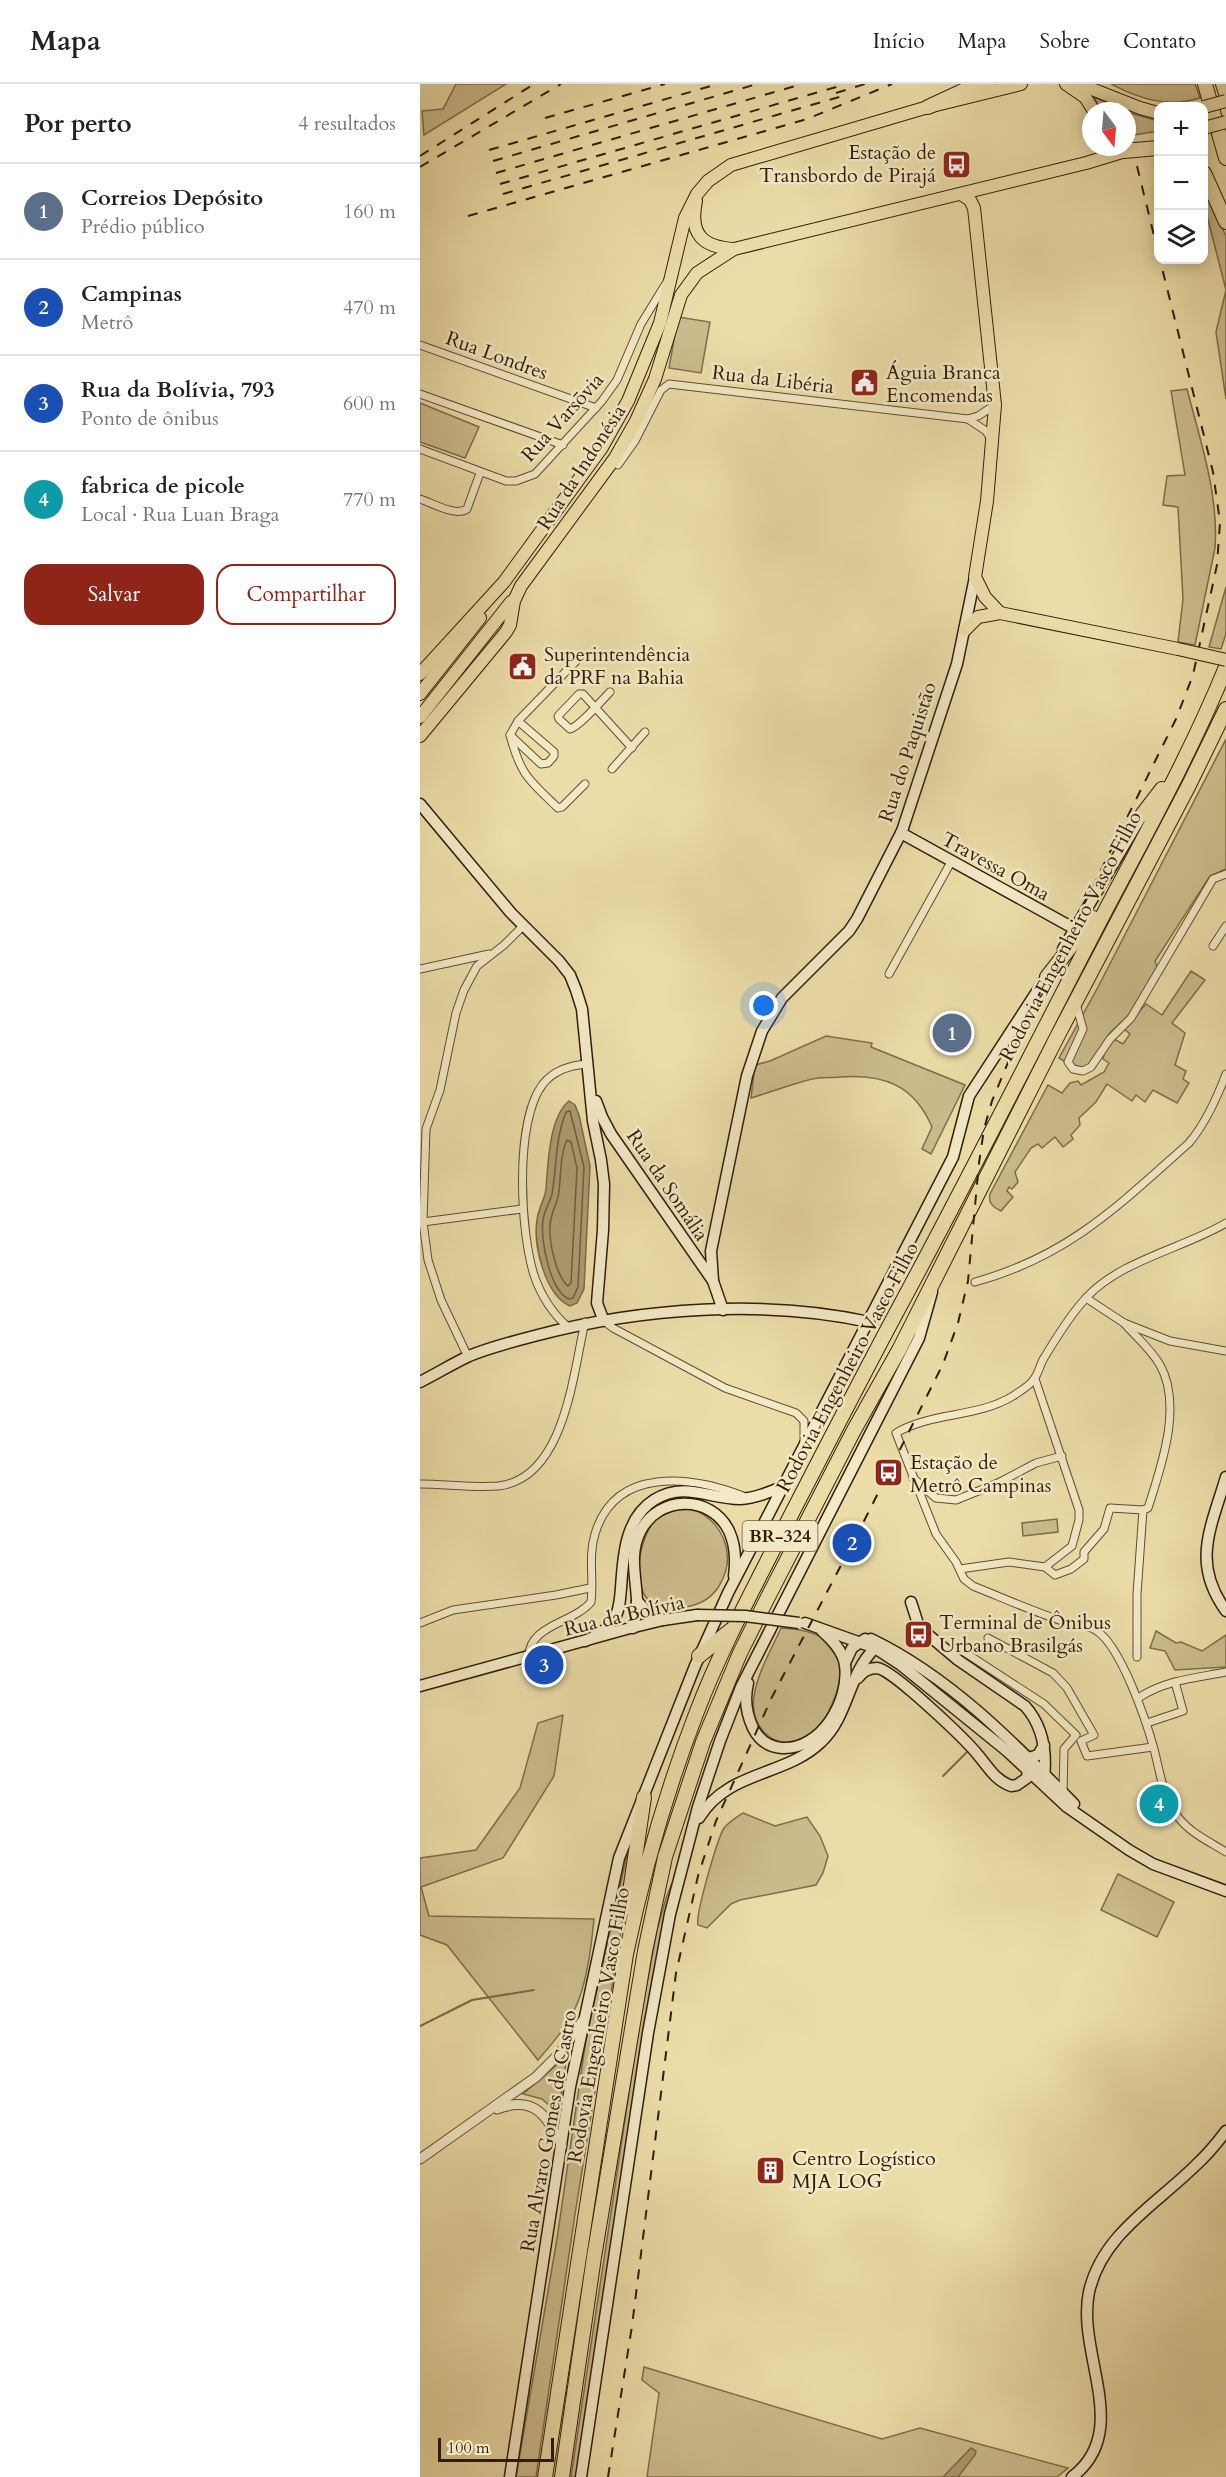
<!DOCTYPE html>
<html lang="pt">
<meta charset="utf-8">
<style>
body{margin:0;font-family:Cardo,serif;background:#f2f2f2;color:#222}
.controls{position:absolute;right:18px;top:18px;display:grid;overflow:hidden;border-radius:12px;box-shadow:0 3px 15px #0003}
.controls button{width:54px;height:54px;display:grid;place-items:center;padding:0;border:0;border-bottom:2px solid #e0e0e0;background:#fff;color:#222;font:30px sans-serif}
.compass{position:absolute;left:662px;top:18px;width:54px;height:54px;border-radius:50%;background:#fff;box-shadow:0 3px 15px #0003;rotate:164deg}
.scale{position:absolute;left:18px;bottom:15px;width:116px;box-sizing:border-box;padding-left:6px;border:3px solid #321c07;border-top:0;font-size:16px;line-height:21px;white-space:nowrap;color:#321c07;-webkit-text-stroke:4px #f3e9c6;paint-order:stroke}
.you{position:absolute;left:344px;top:922px;width:21px;height:21px;margin:-15px;border:4px solid #fff;border-radius:50%;background:#1a73e8;box-shadow:0 0 0 9px #1a73e833}
.badge{display:grid;place-items:center;width:39px;height:39px;border-radius:50%;background:#8f2418;color:#fff;font-size:20px;font-weight:700}
.pin{position:absolute;translate:-50% -50%;border:3px solid #fff;box-shadow:0 2px 6px #0006}
.list{margin:0;padding:0;list-style:none}
h2{display:flex;justify-content:space-between;align-items:center;height:78px;margin:0;padding:0 24px;font-size:26px}
h2 small{font-size:20px;font-weight:400;color:#767676}
.list li{display:grid;grid-template-columns:39px 1fr auto;gap:18px;align-items:center;box-sizing:border-box;height:96px;padding:0 24px;border-top:2px solid #e0e0e0}
.list b{display:block;font-size:22px;white-space:nowrap}
.list p{margin:0;font-size:20px;white-space:nowrap;color:#767676}
.list em{font-size:20px;font-style:normal;color:#767676}
.actions{display:flex;gap:12px;padding:18px 24px}
.actions a{flex:1;padding:14px 0;border:2px solid #8f2418;border-radius:18px;text-align:center;font-size:21px;color:#8f2418}
.actions .main{background:#8f2418;color:#fff}
.icon{flex:none;width:33px;height:33px;fill:none;stroke:currentColor;stroke-width:2;stroke-linecap:round;stroke-linejoin:round}
.map{position:relative;flex:none;width:806px;height:2393px;overflow:hidden}
header{display:flex;align-items:center;gap:36px;box-sizing:border-box;height:84px;padding:0 30px;background:#fff;border-bottom:2px solid #e0e0e0}
header strong{font-size:28px}
nav{display:flex;gap:33px;margin-inline-start:auto;font-size:21px}
main{display:flex}
aside{flex:1;background:#fff}
.map>svg:first-child{display:block}
.green{fill:#ccbc8d;stroke:#7f6c4a;stroke-width:1.5}
.water{fill:#ad9b71;stroke:#7c6847;stroke-width:1.5}
.lines{fill:none;stroke-linecap:round;stroke-linejoin:round}
.shore{stroke:#705c3c;stroke-width:1.5}
.stream{stroke:#7c6847;stroke-width:2}
.minor-casing{stroke:#604c2f;stroke-width:9}
.tertiary-casing{stroke:#604c2f;stroke-width:11}
.secondary-casing{stroke:#321c07;stroke-width:13}
.primary-casing{stroke:#321c07;stroke-width:14}
.motorway-casing{stroke:#321c07;stroke-width:16}
.minor{stroke:#f3e9c6;stroke-width:7}
.tertiary{stroke:#f3e9c6;stroke-width:9}
.secondary{stroke:#f3e9c6;stroke-width:10}
.primary{stroke:#ecdda8;stroke-width:12}
.motorway{stroke:#ecdda8;stroke-width:14}
.rail{stroke:#321c07;stroke-width:2;stroke-dasharray:10 10;stroke-linecap:butt}
.secondary-bridge-casing{stroke:#321c07;stroke-width:13;stroke-linecap:butt}
.primary-bridge-casing{stroke:#321c07;stroke-width:14;stroke-linecap:butt}
.secondary-bridge{stroke:#f3e9c6;stroke-width:10}
.primary-bridge{stroke:#ecdda8;stroke-width:12}
.labels{text-anchor:middle;stroke-width:5;stroke-linejoin:round;paint-order:stroke}
.shield{fill:#f3e9c6;stroke:#6c5a40;stroke-width:1.5}
.shield-label{font-size:18px;font-weight:bold;fill:#321c07}
.poi-label{font-size:20px;fill:#321c07;stroke:#f3e9c6;text-anchor:start}
.street-label{font-size:20px;fill:#321c07;stroke:#f3e9c6}
</style>
<header>
<strong>Mapa</strong>
<nav><a>Início</a><a>Mapa</a><a>Sobre</a><a>Contato</a></nav>
</header>
<main>
<aside>
<h2>Por perto<small>4 resultados</small></h2>
<ul class="list">
<li><span class="badge" style="background:#5c6f8a">1</span><div><b>Correios Depósito</b><p>Prédio público</p></div><em>160 m</em></li>
<li><span class="badge" style="background:#1a4fb4">2</span><div><b>Campinas</b><p>Metrô</p></div><em>470 m</em></li>
<li><span class="badge" style="background:#1a4fb4">3</span><div><b>Rua da Bolívia, 793</b><p>Ponto de ônibus</p></div><em>600 m</em></li>
<li><span class="badge" style="background:#0f9aa8">4</span><div><b>fabrica de picole</b><p>Local · Rua Luan Braga</p></div><em>770 m</em></li>
</ul>
<div class="actions"><a class="main">Salvar</a><a>Compartilhar</a></div>
</aside>
<div class="map">
<svg width="806" height="2393" viewBox="0 0 806 2393">
<rect width="100%" height="100%" fill="#ecdda8"/>
<filter id="stains"><feTurbulence type="fractalNoise" baseFrequency=".00333" numOctaves="4"/><feColorMatrix values="0 0 0 0 .2 0 0 0 0 .09 0 0 0 0 .02 0 0 0 .5 -.17"/></filter>
<radialGradient id="worn" r=".72"><stop offset=".6" stop-color="#630" stop-opacity="0"/><stop offset="1" stop-color="#630" stop-opacity=".3"/></radialGradient>
<g class="green">
<polygon points="36,0 86,0 4,51 2,27 23,25"/>
<path d="M691,0H775L780,14C747,24 720,15 691,0Z"/>
<polygon points="674,13 706,27 681,27"/>
<polygon points="707,28 738,37 738,47 707,52"/>
<polygon points="784,106 806,152 806,315 796,248 806,206 784,120"/>
<polygon points="258,233 290,238 281,289 249,284"/>
<path d="M767,305C780,356 799,411 795,464L775,561L758,558L763,515L758,423L743,421L747,392L765,391L751,307Z"/>
<polygon points="0,319 59,343 45,374 0,358"/>
<polygon points="806,503 806,550 801,565 789,563"/>
<polygon points="806,655 806,785 790,792 735,877 738,885 715,925 690,949 669,982 658,986 639,974 678,903"/>
<path d="M771,887L785,896L752,939L765,949L755,981L766,987L763,995L769,999L757,1019L733,1006L725,1018L716,1011L712,1017L687,1000L676,1018L659,1034L660,1041L651,1051L653,1055L643,1063L635,1053L622,1064L618,1060L611,1064L595,1088L598,1098L592,1105L589,1103L587,1107L593,1113L581,1127C573,1123 568,1119 570,1110L628,1001L642,1009L650,999L658,997L661,1001L684,988L689,979L683,975C684,967 689,961 694,955L703,960L710,950L704,945L726,920L742,931Z"/>
<path d="M406,952L452,959L451,963L545,1001L511,1070L502,1065L512,1043C494,1001 464,990 420,993C411,994 401,993 392,995C372,1000 351,1008 331,1014L335,981L350,977Z"/>
<path d="M271,1424C303,1437 318,1471 299,1502C291,1515 280,1521 265,1523C255,1524 243,1526 234,1521C209,1506 219,1451 237,1434C247,1425 259,1425 271,1424Z"/>
<polygon points="637,1435 638,1448 603,1452 602,1439"/>
<path d="M361,1544C410,1546 434,1568 413,1618C408,1629 403,1641 393,1649C384,1657 366,1662 355,1656C310,1632 347,1576 361,1544Z"/>
<polygon points="736,1547 756,1559 761,1558 782,1567 806,1551 806,1583 755,1586 745,1567 730,1564"/>
<path d="M143,1631L134,1692L83,1774L1,1803L9,1832L174,1835C171,1865 167,1900 154,1927C145,1945 131,1961 118,1976L27,1861L0,1851V1774L56,1766L100,1704L118,1639Z"/>
<path d="M323,1729L355,1742L387,1733L400,1752L408,1772L403,1789L396,1801L320,1816L311,1820L287,1844L278,1841C275,1831 298,1753 304,1744C309,1738 317,1733 323,1729Z"/>
<polygon points="210,1757 202,1841 155,2130 116,2393 96,2393 137,2155 166,1955"/>
<polygon points="698,1790 754,1818 737,1853 681,1826"/>
<polygon points="252,1799 156,2393 151,2393 220,1937 237,1846 246,1814"/>
<polygon points="147,1972 138,2029 122,2015 103,2010"/>
<polygon points="224,2283 462,2355 500,2344 648,2384 637,2393 227,2393 239,2309 222,2296"/>
</g>
<g class="water">
<path d="M149,1017L155,1021L159,1031L170,1082L164,1205L157,1219L150,1222C125,1211 113,1161 117,1136C118,1125 125,1115 126,1105C128,1080 129,1033 149,1017Z"/>
<polygon points="551,2364 556,2367 555,2371 538,2393 523,2393"/>
</g>
<g class="lines">
<g class="shore">
<path d="M150,1027L164,1083L158,1203L153,1214L149,1215C130,1207 120,1155 123,1136C124,1127 130,1118 132,1110C137,1082 135,1055 146,1028Z"/>
<path d="M147,1056L151,1058L157,1084L151,1199L148,1202C135,1191 127,1151 131,1135C133,1125 138,1117 139,1107C141,1091 140,1071 147,1056Z"/>
</g>
<g class="stream">
<polyline points="523,1692 548,1667"/>
<polyline points="0,1942 52,1916 114,1906"/>
</g>
<defs>
<g id="minor">
<polyline points="0,261 176,324"/>
<polyline points="0,310 143,361"/>
<polyline points="548,335 566,347 571,355"/>
<polyline points="0,365 86,397 96,397 115,390 182,317 197,296 221,240 248,196"/>
<polyline points="198,381 215,357 241,306 249,300 548,335 558,332 575,321"/>
<path d="M0,415C13,419 35,433 47,425L60,389"/>
<path d="M158,575L98,637L90,651C101,692 109,696 138,724L142,723L165,700"/>
<path d="M190,608C181,617 160,642 150,645L139,635L138,632L159,610H163L212,664"/>
<polyline points="90,651 121,680 128,679 134,672 134,668 98,637"/>
<polyline points="192,685 225,648"/>
<polyline points="793,862 806,842"/>
<polyline points="0,885 69,870"/>
<polyline points="469,890 531,778"/>
<polyline points="656,920 663,945 648,978 653,985 663,987 671,983 690,955 711,934 793,795 806,790"/>
<polyline points="3,1138 102,1125"/>
<path d="M806,1139C764,1164 699,1177 666,1214C650,1231 636,1254 624,1274C620,1280 619,1289 614,1295C610,1302 600,1307 593,1312C557,1334 511,1328 476,1349L516,1450L536,1478L544,1495L553,1502C583,1514 612,1527 642,1537C653,1541 667,1540 677,1547C701,1563 726,1636 734,1665C740,1688 743,1714 758,1733C770,1749 790,1758 806,1768"/>
<path d="M555,1198C649,1172 699,1121 769,1059C785,1040 797,1014 806,990"/>
<polyline points="666,1214 704,1239 750,1257 806,1267"/>
<polyline points="184,1237 193,1244 305,1304 376,1329 384,1337 384,1358"/>
<path d="M704,1239C716,1253 731,1265 740,1281C763,1322 741,1383 728,1424L723,1426L717,1510V1573"/>
<path d="M148,1243C133,1230 122,1213 115,1194C100,1151 94,1037 123,1000C134,986 151,981 168,980"/>
<polyline points="48,1273 21,1216 8,1176 3,1138 6,1045 20,1006 36,929 44,906 57,882 84,861 103,842"/>
<polyline points="493,1394 516,1414 536,1416 578,1399 616,1379 642,1372"/>
<path d="M0,1400C25,1400 53,1404 78,1402C145,1395 153,1289 165,1238"/>
<polyline points="625,1483 635,1491 651,1485 664,1475 664,1468 684,1445 690,1424 723,1426"/>
<polyline points="540,1485 589,1478 625,1483 652,1462 659,1436 659,1426 615,1295"/>
<polyline points="0,1539 33,1526 136,1511 170,1504"/>
<polyline points="568,1554 633,1589 647,1604 674,1651 661,1657 667,1672 733,1663"/>
<polyline points="538,1564 624,1620 656,1651 644,1665 643,1709"/>
<path d="M109,1573C108,1541 154,1539 171,1518C174,1495 168,1473 175,1450C195,1382 271,1392 323,1412"/>
<path d="M720,1613C746,1596 776,1594 806,1588"/>
<polyline points="730,1638 763,1627 755,1598"/>
</g>
<g id="tertiary">
<path d="M77,2025C114,2011 127,2031 142,2062"/>
<polyline points="0,2075 116,1993 140,1969 163,1936"/>
</g>
<g id="secondary">
<polyline points="0,720 91,829 139,877 150,891 156,906 162,925 173,1037 181,1076 184,1100 183,1146 177,1219 183,1235"/>
<polyline points="481,749 655,845"/>
<polyline points="643,865 722,731"/>
<polyline points="176,1017 182,1033 191,1050 293,1197 303,1226"/>
<polyline points="293,1197 291,1167 327,992 342,947 362,914 429,847 437,835 482,747 537,580 555,493"/>
<path d="M0,1298C16,1290 32,1280 49,1272C71,1263 95,1257 118,1251C221,1224 345,1215 449,1238"/>
<path d="M806,1393C791,1444 771,1479 806,1527"/>
<polyline points="217,1517 229,1530 243,1536"/>
<path d="M491,1518L499,1543L538,1576L605,1622C623,1642 627,1667 624,1694"/>
<polyline points="385,1539 455,1564 481,1581 587,1667 647,1723 709,1766 733,1780 806,1807"/>
<path d="M213,1544C215,1535 217,1525 217,1516C216,1493 209,1470 220,1448C238,1411 291,1410 309,1447C316,1462 316,1477 314,1492"/>
<path d="M451,1555C530,1593 593,1658 654,1720"/>
<path d="M165,1557C176,1552 188,1546 194,1535C200,1526 200,1514 201,1504C203,1473 205,1434 234,1416C265,1397 289,1415 320,1415C336,1414 350,1408 364,1402"/>
<polyline points="425,1579 432,1564 445,1555"/>
<path d="M438,1594C442,1588 449,1584 457,1584C472,1585 546,1656 558,1671C569,1684 575,1696 591,1702L597,1701L607,1694L609,1674L618,1671L624,1661"/>
<path d="M328,1599C324,1615 326,1629 333,1644C339,1656 348,1663 362,1664C401,1666 430,1617 425,1581C423,1567 412,1556 402,1547"/>
<polyline points="0,1602 210,1544 243,1536 277,1531"/>
<path d="M279,1734C308,1686 365,1693 401,1658C429,1632 428,1590 455,1564"/>
<polyline points="90,2393 150,2003 199,1774 275,1582 308,1509 533,1073 549,1012 631,886"/>
<polyline points="161,2393 228,1949 250,1830 278,1723 300,1657 321,1603 499,1254 512,1208"/>
<path d="M652,2393C713,2347 656,2270 669,2208C682,2150 737,2120 776,2081C787,2071 797,2059 806,2047"/>
</g>
<g id="primary">
<polyline points="646,0 665,13 674,27"/>
<polyline points="659,0 720,24 738,29"/>
<polyline points="541,110 550,116 554,124 575,321 567,417 555,493 565,513 580,529"/>
<path d="M276,117C269,151 283,163 314,165"/>
<polyline points="545,546 558,533 580,529 758,565"/>
<polyline points="0,590 84,498 181,365 208,317 240,239 265,134 277,110 288,97 311,81 508,23 601,0"/>
<polyline points="0,610 60,534"/>
<polyline points="0,633 91,518"/>
<polyline points="0,652 86,548 90,541 94,517 101,502 195,374 216,337 235,295 261,211 277,189 314,165 666,79 712,65"/>
</g>
<g id="motorway">
<polyline points="785,0 806,74"/>
<polyline points="803,0 806,9"/>
<polyline points="508,23 547,5 568,0"/>
<polyline points="704,67 738,64"/>
<polyline points="784,89 806,138"/>
<polyline points="722,731 742,705"/>
<polyline points="627,893 673,834"/>
<polyline points="279,1572 311,1546"/>
<polyline points="210,1824 211,1801 224,1713"/>
<path d="M125,2393L206,1870C223,1789 246,1708 276,1630C298,1572 327,1517 355,1462C397,1381 438,1300 481,1220C550,1092 615,962 682,833C725,751 771,669 806,583"/>
<polyline points="142,2393 174,2173 225,1867 245,1773 283,1658 320,1569 348,1513 434,1346 479,1266 637,953 769,701 806,625"/>
</g>
</defs>
<use href="#minor" class="minor-casing"/>
<use href="#tertiary" class="tertiary-casing"/>
<use href="#secondary" class="secondary-casing"/>
<use href="#primary" class="primary-casing"/>
<use href="#motorway" class="motorway-casing"/>
<use href="#minor" class="minor"/>
<use href="#tertiary" class="tertiary"/>
<use href="#secondary" class="secondary"/>
<use href="#primary" class="primary"/>
<use href="#motorway" class="motorway"/>
<g class="rail">
<polyline points="416,9 445,0"/>
<polyline points="125,34 245,0"/>
<polyline points="69,66 298,0"/>
<polyline points="0,72 114,0"/>
<polyline points="73,77 337,0"/>
<polyline points="717,82 738,168"/>
<polyline points="0,83 141,0"/>
<polyline points="76,89 382,0"/>
<polyline points="80,100 423,1"/>
<polyline points="83,110 426,11"/>
<polyline points="48,132 387,35 472,0"/>
<polyline points="188,2393 212,2242 256,1889 278,1792 296,1737 352,1613 439,1447 523,1280 538,1239 548,1197 559,1079 564,1045 572,1017 601,947 756,635 773,591 797,481 800,438 793,388 740,176"/>
</g>
<defs>
<polyline id="secondary-bridge" points="277,1531 325,1532 379,1539"/>
<g id="primary-bridge">
<polyline points="784,23 806,17"/>
<polyline points="784,44 806,38"/>
<polyline points="758,565 806,576"/>
</g>
</defs>
<use href="#secondary-bridge" class="secondary-bridge-casing"/>
<use href="#primary-bridge" class="primary-bridge-casing"/>
<use href="#secondary-bridge" class="secondary-bridge"/>
<use href="#primary-bridge" class="primary-bridge"/>
</g>
<defs>
<symbol id="bus-square" viewBox="-11 -11 22 22"><rect x="-9" y="-9" width="18" height="18" rx="4" fill="#8f2418" stroke="#f3e9c6"/><path d="M-5-6H5V4H4V6H2V4H-2V6H-4V4H-5ZM-3.5-4V0h7V-4ZM-3.5 1.2v1.5H-2V1.2ZM2 1.2v1.5H3.5V1.2Z" fill="#fff"/></symbol>
<symbol id="civic-square" viewBox="-11 -11 22 22"><rect x="-9" y="-9" width="18" height="18" rx="4" fill="#8f2418" stroke="#f3e9c6"/><path d="M-.6-6.5H3V-4.5H.6V-3L4-1V1h2V6H-6V1h2V-1L-.6-3ZM-1.2 2.5V6h2.4V2.5Z" fill="#fff"/></symbol>
<symbol id="building-square" viewBox="-11 -11 22 22"><rect x="-9" y="-9" width="18" height="18" rx="4" fill="#8f2418" stroke="#f3e9c6"/><path d="M-4-6H4V6H1V3H-1V6H-4ZM-2.5-4.3h1.7v1.8h-1.7ZM.8-4.3h1.7v1.8H.8ZM-2.5-1h1.7V.8h-1.7ZM.8-1h1.7V.8H.8Z" fill="#fff"/></symbol>
</defs>
<g fill-rule="evenodd">
<use href="#bus-square" x="520" y="64" width="33" height="33"/>
<use href="#civic-square" x="428" y="282" width="33" height="33"/>
<use href="#civic-square" x="86" y="566" width="33" height="33"/>
<use href="#bus-square" x="452" y="1372" width="33" height="33"/>
<use href="#bus-square" x="482" y="1534" width="33" height="33"/>
<use href="#building-square" x="334" y="2070" width="33" height="33"/>
</g>
<g class="labels">
<rect class="shield" x="322.5" y="1437" width="75" height="30" rx="4.5"/>
<g class="shield-label">
<text x="360" y="1458">BR-324</text>
</g>
<g class="poi-label">
<text x="516" y="75" text-anchor="end">Estação de<tspan x="516" dy="23">Transbordo de Pirajá</tspan></text>
<text x="466" y="295">Águia Branca<tspan x="466" dy="23">Encomendas</tspan></text>
<text x="124" y="577">Superintendência<tspan x="124" dy="23">da PRF na Bahia</tspan></text>
<text x="490" y="1385">Estação de<tspan x="490" dy="23">Metrô Campinas</tspan></text>
<text x="519" y="1545">Terminal de Ônibus<tspan x="519" dy="23">Urbano Brasilgás</tspan></text>
<text x="372" y="2081">Centro Logístico<tspan x="372" dy="23">MJA LOG</tspan></text>
</g>
<g class="street-label">
<text transform="translate(77 271) rotate(20)" y="7">Rua Londres</text>
<text transform="translate(353 295) rotate(7)" y="7">Rua da Libéria</text>
<text transform="translate(142 333) rotate(-48)" y="7">Rua Varsōvia</text>
<text transform="translate(161 383) rotate(-57)" y="7">Rua da Indonésia</text>
<text transform="translate(487 668) rotate(-72)" y="7">Rua do Paquistão</text>
<text transform="translate(576 782) rotate(29)" y="7">Travessa Oma</text>
<text transform="translate(650 852) rotate(-62)" y="7">Rodovia Engenheiro Vasco Filho</text>
<text transform="translate(248 1101) rotate(56)" y="7">Rua da Somália</text>
<text transform="translate(427 1283) rotate(-62)" y="7">Rodovia Engenheiro Vasco Filho</text>
<text transform="translate(204 1531) rotate(-13)" y="7">Rua da Bolívia</text>
<text transform="translate(178 1941) rotate(-80)" y="7">Rodovia Engenheiro Vasco Filho</text>
<text transform="translate(128 2047) rotate(-80)" y="7">Rua Alvaro Gomes de Castro</text>
</g>
</g>
<rect width="100%" height="100%" filter="url(#stains)"/>
<rect width="100%" height="100%" fill="url(#worn)"/>
</svg>
<div class="controls">
<button>+</button>
<button>−</button>
<button><svg class="icon" aria-label="layers" viewBox="0 0 24 24"><path d="M12 4l9 5-9 5-9-5zM3 14l9 5 9-5"/></svg></button>
</div>
<svg class="compass" viewBox="-18 -18 36 36"><path d="M0-13l5 13h-10z" fill="#e53935"/><path d="M0 13l5-13h-10z" fill="#767676"/></svg>
<div class="scale">100 m</div>
<div class="you"></div>
<div class="pin badge" style="left:532px;top:949px;background:#5c6f8a">1</div>
<div class="pin badge" style="left:432px;top:1459px;background:#1a4fb4">2</div>
<div class="pin badge" style="left:124px;top:1581px;background:#1a4fb4">3</div>
<div class="pin badge" style="left:739px;top:1720px;background:#0f9aa8">4</div>
</div>
</main>
